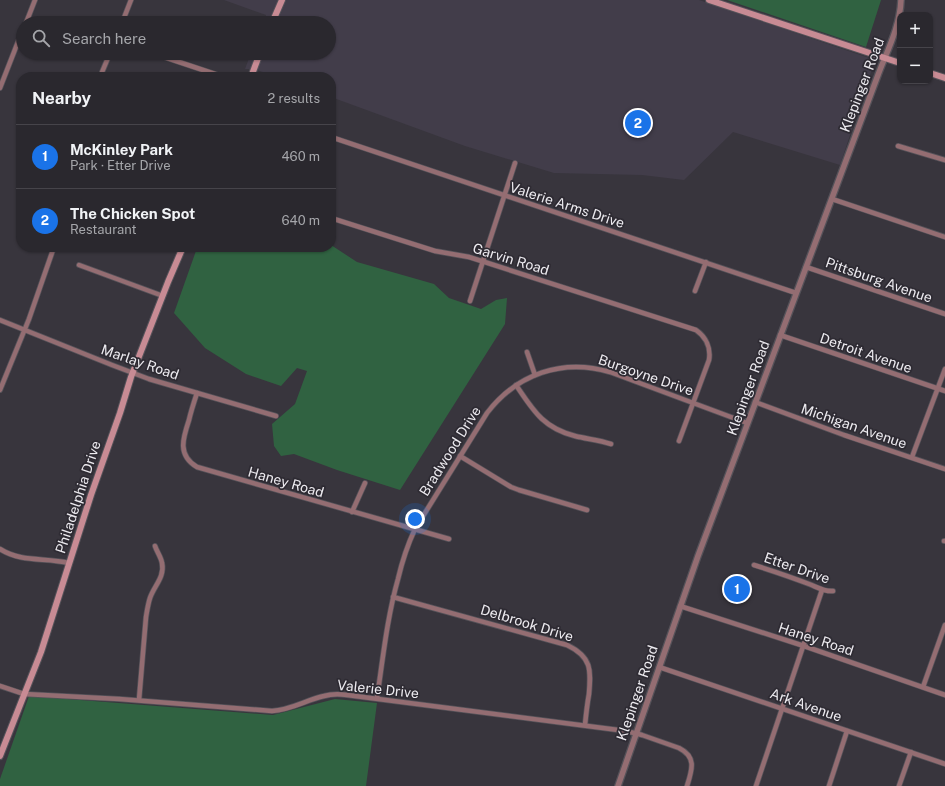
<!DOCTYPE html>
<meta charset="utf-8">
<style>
body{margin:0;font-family:"Public Sans",sans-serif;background:#323036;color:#f1f3f6}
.controls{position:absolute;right:12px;top:12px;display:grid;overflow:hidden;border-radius:8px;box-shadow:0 1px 3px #0004}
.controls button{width:36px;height:36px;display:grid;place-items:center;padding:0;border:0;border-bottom:1px solid #46444a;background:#2a282e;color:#f1f3f6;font:20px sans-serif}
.you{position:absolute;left:415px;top:519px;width:14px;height:14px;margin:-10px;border:3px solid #fff;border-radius:50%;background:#1a73e8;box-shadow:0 0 0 6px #1a73e833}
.badge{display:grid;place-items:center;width:26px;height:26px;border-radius:50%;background:#1a73e8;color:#fff;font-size:13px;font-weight:700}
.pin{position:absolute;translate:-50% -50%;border:2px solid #fff;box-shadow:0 1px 4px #0006}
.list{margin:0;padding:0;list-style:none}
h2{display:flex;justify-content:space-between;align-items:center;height:52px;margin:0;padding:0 16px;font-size:17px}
h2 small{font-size:13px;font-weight:400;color:#a5a6aa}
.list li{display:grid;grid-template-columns:26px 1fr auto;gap:12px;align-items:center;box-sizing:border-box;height:64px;padding:0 16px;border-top:1px solid #46444a}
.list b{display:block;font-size:15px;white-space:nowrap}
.list p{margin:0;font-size:13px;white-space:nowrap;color:#a5a6aa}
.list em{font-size:13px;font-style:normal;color:#a5a6aa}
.icon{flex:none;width:22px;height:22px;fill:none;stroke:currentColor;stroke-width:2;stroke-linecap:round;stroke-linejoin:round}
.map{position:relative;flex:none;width:945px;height:786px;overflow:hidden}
.search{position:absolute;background:#2a282e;box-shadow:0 1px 3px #0004;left:16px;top:16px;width:320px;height:44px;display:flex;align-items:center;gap:10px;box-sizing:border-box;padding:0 14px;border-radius:22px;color:#a5a6aa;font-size:15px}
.panel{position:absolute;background:#2a282e;box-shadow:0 1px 3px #0004;left:16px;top:72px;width:320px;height:180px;border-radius:16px}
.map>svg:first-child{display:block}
.built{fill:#423d4a}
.green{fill:#306241}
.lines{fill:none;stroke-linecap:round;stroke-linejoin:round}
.minor-casing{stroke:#555259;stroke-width:6}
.tertiary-casing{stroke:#555259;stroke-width:8}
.secondary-casing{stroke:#555259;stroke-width:8}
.minor{stroke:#946d72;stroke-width:4.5}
.tertiary{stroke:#946d72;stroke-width:5.5}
.secondary{stroke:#c88b94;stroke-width:6}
.labels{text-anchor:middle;stroke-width:3.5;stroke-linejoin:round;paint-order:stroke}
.street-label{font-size:14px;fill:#eceaef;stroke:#2e2b33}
</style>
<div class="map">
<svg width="945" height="786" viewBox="0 0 945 786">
<rect width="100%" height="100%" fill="#38353d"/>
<polygon class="built" points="224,0 699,0 875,60 840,165 733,132 684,180 642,175 554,173 465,146 331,97 331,77 277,77 254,69 245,69 251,53 329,53 329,23 264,23 266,15"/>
<g class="green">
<polygon points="727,0 881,0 866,47"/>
<polygon points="331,245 357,262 434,284 449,298 481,309 496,300 507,298 505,324 400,490 337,470 294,454 281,456 274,446 272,424 295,404 307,371 297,368 281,386 246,374 205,348 174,313 197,248 199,247 331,247"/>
<polygon points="29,696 273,715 335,699 377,703 366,786 0,786 0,779"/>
</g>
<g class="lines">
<defs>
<g id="minor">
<polyline points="26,23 35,0"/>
<polyline points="122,23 131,0"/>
<polyline points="152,53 224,77"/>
<polyline points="100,77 110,53"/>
<polyline points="0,88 23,29"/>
<polyline points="331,137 796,293"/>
<polyline points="898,146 945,160"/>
<polyline points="832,199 945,237"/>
<path d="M331,218L435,251L469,257L696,330C706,337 711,348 709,360L679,441"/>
<polyline points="79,265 163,296"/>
<polyline points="806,267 945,314"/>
<polyline points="695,291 706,262"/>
<polyline points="470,301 515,163"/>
<polyline points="0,320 112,365 149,379 276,416"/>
<polyline points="780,335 945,391"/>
<polyline points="527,352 535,375"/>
<path d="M516,385C533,410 543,428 575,436C587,439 599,440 611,444"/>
<polyline points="0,390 29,319 54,247"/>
<path d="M197,393C194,402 191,411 189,420C183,438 177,455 197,467L449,539"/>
<polyline points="755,402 844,435 945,469"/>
<polyline points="460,456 511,487 519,490 587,510"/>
<polyline points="912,457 945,369"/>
<polyline points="352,512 365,483"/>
<polyline points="944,541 945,541"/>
<path d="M0,549C22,563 45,557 69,563"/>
<path d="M754,565C773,571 791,577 809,584C817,587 824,592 833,591"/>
<path d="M393,597L567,645C592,657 591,670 589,694C587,705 586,715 585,725"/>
<polyline points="680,606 804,646 945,695"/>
<polyline points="659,667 945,764"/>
<path d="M0,686L24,694L119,699L272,711C291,710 306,700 324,696C331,694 339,694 347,695L626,731L642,735L679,748C697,757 692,770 687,786"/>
<polyline points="923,687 945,625"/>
<path d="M377,698C383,658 387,618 398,579C402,562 407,546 415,529L487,413C517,374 562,358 610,372L747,423"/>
<path d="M139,700L146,617C147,611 148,604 150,598C154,586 165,577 162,563C161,557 157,552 155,546"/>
<polyline points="756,786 822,590"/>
<polyline points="829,786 847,731"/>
<polyline points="899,786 911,752"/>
</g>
<path id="tertiary" d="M618,786L698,556L878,75C887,51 900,27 901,0"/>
<g id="secondary">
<polyline points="709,0 900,63"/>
<polyline points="272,23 282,0"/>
<polyline points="930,73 945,78"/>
<polyline points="251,77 260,53"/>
<polyline points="0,756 41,652 91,495 120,413 131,377 168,282 183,247"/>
</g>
</defs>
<use href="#minor" class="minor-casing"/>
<use href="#tertiary" class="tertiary-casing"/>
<use href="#secondary" class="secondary-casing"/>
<use href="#minor" class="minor"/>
<use href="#tertiary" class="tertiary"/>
<use href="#secondary" class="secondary"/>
</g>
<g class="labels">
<g class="street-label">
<text transform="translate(862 85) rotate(-69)" y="5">Klepinger Road</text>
<text transform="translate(567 205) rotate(18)" y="5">Valerie Arms Drive</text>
<text transform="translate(511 259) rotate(17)" y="5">Garvin Road</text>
<text transform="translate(879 280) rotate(19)" y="5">Pittsburg Avenue</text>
<text transform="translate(866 353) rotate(19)" y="5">Detroit Avenue</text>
<text transform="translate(140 362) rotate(19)" y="5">Marlay Road</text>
<text transform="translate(646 375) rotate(19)" y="5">Burgoyne Drive</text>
<text transform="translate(748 388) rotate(-70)" y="5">Klepinger Road</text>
<text transform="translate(854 426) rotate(19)" y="5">Michigan Avenue</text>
<text transform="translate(450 451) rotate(-58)" y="5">Bradwood Drive</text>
<text transform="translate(286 482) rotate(16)" y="5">Haney Road</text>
<text transform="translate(78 497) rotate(-72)" y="5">Philadelphia Drive</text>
<text transform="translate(797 568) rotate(19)" y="5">Etter Drive</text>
<text transform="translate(527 623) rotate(17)" y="5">Delbrook Drive</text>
<text transform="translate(816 639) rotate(18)" y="5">Haney Road</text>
<text transform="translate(378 689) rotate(6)" y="5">Valerie Drive</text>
<text transform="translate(637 693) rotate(-71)" y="5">Klepinger Road</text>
<text transform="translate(806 705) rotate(19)" y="5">Ark Avenue</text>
</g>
</g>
</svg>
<div class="controls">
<button>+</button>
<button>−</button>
</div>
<div class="you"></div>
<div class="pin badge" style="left:737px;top:589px">1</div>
<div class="pin badge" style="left:638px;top:123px">2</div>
<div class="search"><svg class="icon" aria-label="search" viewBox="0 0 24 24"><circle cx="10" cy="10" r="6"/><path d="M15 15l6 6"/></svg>Search here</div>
<section class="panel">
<h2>Nearby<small>2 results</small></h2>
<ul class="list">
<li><span class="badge">1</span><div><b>McKinley Park</b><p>Park · Etter Drive</p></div><em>460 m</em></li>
<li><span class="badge">2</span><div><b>The Chicken Spot</b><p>Restaurant</p></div><em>640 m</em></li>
</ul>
</section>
</div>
